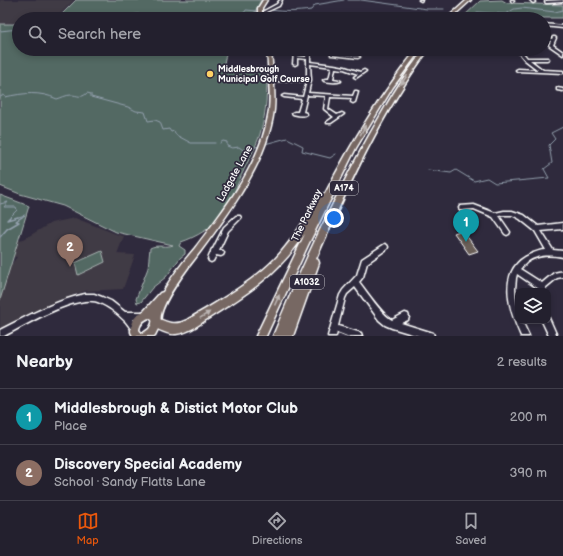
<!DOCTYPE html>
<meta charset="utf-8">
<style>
body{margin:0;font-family:"Balsamiq Sans",sans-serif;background:#2f2d3a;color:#f1f3f6}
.controls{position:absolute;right:12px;bottom:12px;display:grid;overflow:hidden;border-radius:8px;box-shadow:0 2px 6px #0003}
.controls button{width:36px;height:36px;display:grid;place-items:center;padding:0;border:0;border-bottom:1px solid #403e4a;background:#23202e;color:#f1f3f6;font:20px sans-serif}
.you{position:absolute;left:334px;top:218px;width:14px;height:14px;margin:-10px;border:3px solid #fff;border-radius:50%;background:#1a73e8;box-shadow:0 0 0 6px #1a73e833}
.badge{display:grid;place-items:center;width:26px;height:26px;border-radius:50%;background:#ea580c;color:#fff;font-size:13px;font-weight:700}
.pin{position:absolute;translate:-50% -33px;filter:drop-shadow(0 1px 2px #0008)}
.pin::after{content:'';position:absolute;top:21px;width:14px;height:12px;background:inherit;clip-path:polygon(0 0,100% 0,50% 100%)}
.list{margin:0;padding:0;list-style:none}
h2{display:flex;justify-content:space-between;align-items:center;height:52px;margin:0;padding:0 16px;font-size:17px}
h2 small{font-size:13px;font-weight:400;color:#a3a3aa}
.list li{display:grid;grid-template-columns:26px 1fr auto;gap:12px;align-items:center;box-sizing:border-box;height:56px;padding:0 16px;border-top:1px solid #403e4a}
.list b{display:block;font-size:15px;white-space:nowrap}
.list p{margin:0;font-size:13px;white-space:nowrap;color:#a3a3aa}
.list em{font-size:13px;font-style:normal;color:#a3a3aa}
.icon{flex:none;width:22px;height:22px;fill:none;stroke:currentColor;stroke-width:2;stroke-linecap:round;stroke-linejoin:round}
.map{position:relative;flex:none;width:563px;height:336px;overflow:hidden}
.search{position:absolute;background:#23202e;box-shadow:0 2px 6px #0003;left:12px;right:12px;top:12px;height:44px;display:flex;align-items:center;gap:10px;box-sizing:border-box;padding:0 14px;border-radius:22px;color:#a3a3aa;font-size:15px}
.sheet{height:164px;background:#23202e}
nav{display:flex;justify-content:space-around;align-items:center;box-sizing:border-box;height:56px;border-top:1px solid #403e4a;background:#23202e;font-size:11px;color:#a3a3aa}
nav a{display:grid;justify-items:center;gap:2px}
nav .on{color:#ea580c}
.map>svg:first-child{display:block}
.built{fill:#413a45}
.green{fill:#536964;stroke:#a9b4b2}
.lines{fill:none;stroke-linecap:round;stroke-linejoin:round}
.stream-far1{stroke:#93a0ad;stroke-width:1}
.stream{stroke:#93a0ad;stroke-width:1.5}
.building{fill:#6a5e59;stroke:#fff}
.minor-casing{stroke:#fff;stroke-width:3}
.major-casing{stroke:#fff;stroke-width:3}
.highway-casing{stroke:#fff;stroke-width:3}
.minor{fill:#2f2a3d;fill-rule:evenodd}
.major{fill:#776864;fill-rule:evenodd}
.highway{fill:#776864;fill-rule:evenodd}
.oneway{fill:#bbb4b2}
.poi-dot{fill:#ffd166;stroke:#2f2a3d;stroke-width:1.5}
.labels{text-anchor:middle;stroke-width:3.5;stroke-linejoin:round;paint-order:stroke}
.far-poi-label{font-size:9px;font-weight:bold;fill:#fff;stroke:#2f2a3d;text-anchor:start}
.shield{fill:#2f2a3d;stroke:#c1bfc5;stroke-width:1}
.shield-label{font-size:9px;font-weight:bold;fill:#fff}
.street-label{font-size:10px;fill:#fff;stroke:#2f2a3d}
</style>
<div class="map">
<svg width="563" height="336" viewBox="0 0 563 336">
<rect width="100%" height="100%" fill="#2f2a3d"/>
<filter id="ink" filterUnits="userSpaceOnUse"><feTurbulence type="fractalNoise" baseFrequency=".025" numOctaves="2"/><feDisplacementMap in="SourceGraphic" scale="8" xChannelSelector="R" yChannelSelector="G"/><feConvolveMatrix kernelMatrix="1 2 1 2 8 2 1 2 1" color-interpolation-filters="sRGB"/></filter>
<g filter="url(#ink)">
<g class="built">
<polygon points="0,0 74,0 55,19 19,19 19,23 0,24"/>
<polygon points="75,218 116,234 124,236 117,254 135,255 123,289 85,291 76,294 0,330 0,281 1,277 17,257 9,256 14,241 24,239 51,223"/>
</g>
<g class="green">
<polygon points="76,0 261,0 255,12 257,19 57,19"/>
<polygon points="502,0 507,3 563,5 563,18 462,18 480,1"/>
<path d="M0,24H19V49H233H227L223,68H267C267,90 267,112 260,134C255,150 245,166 239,181C234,192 230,205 223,214C216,226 194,238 181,242L179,246L185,250V254L180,258L166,277L152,288L141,302L137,303L136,299L148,268L150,248C157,244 166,248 173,245L116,232L63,206L20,194L0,186Z"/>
<polygon points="0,195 29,206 0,300"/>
<polygon points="102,251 105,262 78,275 75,263"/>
</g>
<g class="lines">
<g class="stream-far1">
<polyline points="348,0 360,0"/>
<polyline points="361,0 427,9 444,9"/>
<polyline points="263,10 267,10"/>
<path d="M270,10C284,12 297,12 311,10L315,5L344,0"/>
<polyline points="477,12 506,14 514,9 522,8 555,12 563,10"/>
<polyline points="97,19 138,14 145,16 139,19"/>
<polyline points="150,19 160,15 176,17 189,14 189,17 209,15 225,17 244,13 246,10 257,11"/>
<polyline points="0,31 19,29"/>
<path d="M0,97L4,95L5,97C23,93 40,91 57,99C61,98 66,95 71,95C78,95 81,99 87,93L91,94V97L128,107L136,111L145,112L148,121L155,120L160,122L163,130L169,129L171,132L174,131L176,135L191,143H215"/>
<polyline points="220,143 223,141 227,142 227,146 232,148 239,147 243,150 260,146"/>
<polyline points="265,144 287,138 303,146 302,151 330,158 336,154"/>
<polyline points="428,170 451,173 456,170 474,181 487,178 495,183 549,178 544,169 552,163 549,145 555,139 551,133 563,127"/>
<polyline points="0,204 8,202 4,207 16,207 17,210 9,218"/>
<polyline points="15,218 25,215 21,218"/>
</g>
<g class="stream">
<polyline points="10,217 7,220 18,217"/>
<polyline points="0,237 7,229 19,222 16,221 22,217"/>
</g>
</g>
<polygon class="building" points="462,230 478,251 469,254 454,233"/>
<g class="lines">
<defs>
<g id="minor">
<polygon points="280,0 282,0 279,6 266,12 267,19 265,19 264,11 277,4"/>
<polygon points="419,0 422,0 421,1"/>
<polygon points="511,0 513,0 514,1 512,2"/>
<polygon points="530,0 533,0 535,2 533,3"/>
<polygon points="563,0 563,2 546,3 545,2 546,1"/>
<polygon points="326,16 327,16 327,18 324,19 320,19"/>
<polygon points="544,24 563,26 563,28 544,26"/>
<polygon points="544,37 552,39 553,37 555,37 556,38 553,45 563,52 563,55 550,46 549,45 551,41 544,39"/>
<polygon points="371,49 378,49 380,50 378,51"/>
<polygon points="516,49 520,49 527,58 548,58 549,59 547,60 530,60 543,70 563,71 563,73 517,71 516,70 518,69 538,70 525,60"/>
<path d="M307,51L310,52V62L334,65L345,67L360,72L364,70L366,71L356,78L354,77L358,74L344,69L335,68L333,79L339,80L341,81C336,83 329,82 324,81L323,80L325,79H329L332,67L310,64L311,80L308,93L353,96L355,91H357L358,92L355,102L353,103L351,102L352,98L330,97L328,109L337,115L342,113L344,114L331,123H327V122L334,117L324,109L326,96L307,95L303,112L306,113L307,114C304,117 297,115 293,114L292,113L294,112H298L302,99L284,97L282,96L284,95L303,97L307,81H272L270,80L272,79H307V59L297,58V64L295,65L293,64L294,53H296L297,56L306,57Z"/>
<polygon points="331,53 358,56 360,57 358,58 332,55 331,55"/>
<polygon points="557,88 563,89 563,91 557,90"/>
<path d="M474,205L495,213L504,211H512L524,215L538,226L563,223V229L541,231L553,250L563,251V257C551,255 538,254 527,262C525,264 522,267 520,269L542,283L554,273L563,271V277L557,278L545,288V291H539V289L517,274L516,278L515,289L516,301L518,310V321H522L529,336H521C509,310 496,269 531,254C536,252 540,250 546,250L535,231L520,219L512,215H504L499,216L510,232L509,234L507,235L505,234L493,217L474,209L462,210H460L459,208L460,206Z"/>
<polygon points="236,216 240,216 241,218 228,231 219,250 223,251 224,253 223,255 221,256 216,255 213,261 211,262 209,261 208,259 211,252 211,251 212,249 213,249 224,227"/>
<path d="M385,244L387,245L388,247L387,249L367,263L363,277L359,282C367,292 382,315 392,320L405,313L408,314L409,317L408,320L401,323L430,332L433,333L434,336H419L392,328L385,325L379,320L355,287L347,294L345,298L338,326L361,333L362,336H347L337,332L336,336H328L340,295L343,290L357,275L362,259Z"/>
<path d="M85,294H94L102,297L111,301L125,312H142L145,313L146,316L145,319L142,320L133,319L139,328L138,331L135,332C131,330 128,324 125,321C118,314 109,307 100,303C79,292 24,326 4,336H0V330C28,316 54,301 85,294Z"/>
<polygon points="548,318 549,318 557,336 549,336 542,321 548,321"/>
</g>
<g id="major">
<polygon points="263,0 267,0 262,8 262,19 258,19 258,8"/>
<path d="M267,49H271C272,69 276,90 274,110C267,162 231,211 200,252C190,265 156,307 161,323L155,335L154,336H133L131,332V328L134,319L138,314L144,311L160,293L163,292C172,276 183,262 195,248C226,207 262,162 269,110C271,90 268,69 267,49ZM149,318L152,320L153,322L149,329L142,334L139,330C140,324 143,320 149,318Z"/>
</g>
<g id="highway">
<polygon points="467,0 471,0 450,19 446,19"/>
<path d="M417,49H421L393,87L356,148L308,245L266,336H256L305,234C277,275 250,292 209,318C199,324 189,333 176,334C168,335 160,330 153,327L152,323L153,319L157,318C168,323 176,326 187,320C217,302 250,284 275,259C293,240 307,217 320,194H325C351,143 381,94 417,49Z"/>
<path d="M425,49H429C381,113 348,187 316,259L318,260L319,263L293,336H273C300,270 331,204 366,141C384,109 401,78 425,49Z"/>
</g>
</defs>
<use href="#minor" class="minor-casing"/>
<use href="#major" class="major-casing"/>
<use href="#highway" class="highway-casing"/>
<use href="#minor" class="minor"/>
<use href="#major" class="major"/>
<use href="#highway" class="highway"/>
</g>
<defs><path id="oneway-solid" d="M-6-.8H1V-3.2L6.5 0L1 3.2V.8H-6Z"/></defs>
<g class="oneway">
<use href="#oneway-solid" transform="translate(404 80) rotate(125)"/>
<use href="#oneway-solid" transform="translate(363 130) rotate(-61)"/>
<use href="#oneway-solid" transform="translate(277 300) rotate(-66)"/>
<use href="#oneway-solid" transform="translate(205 315) rotate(-32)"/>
</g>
</g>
<circle class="poi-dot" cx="210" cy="74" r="4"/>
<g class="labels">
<g class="far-poi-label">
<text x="218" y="72">Middlesbrough<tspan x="218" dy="10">Municipal Golf Course</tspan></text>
</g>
<g class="shield">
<rect x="330" y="181" width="28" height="14" rx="3"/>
<rect x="290" y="275" width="34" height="14" rx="3"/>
</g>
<g class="shield-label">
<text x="344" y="191">A174</text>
<text x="307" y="285">A1032</text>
</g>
<g class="street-label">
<text transform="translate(234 173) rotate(-61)" y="4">Ladgate Lane</text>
<text transform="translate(306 215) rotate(-64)" y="4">The Parkway</text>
</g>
</g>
</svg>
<div class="controls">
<button><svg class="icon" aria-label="layers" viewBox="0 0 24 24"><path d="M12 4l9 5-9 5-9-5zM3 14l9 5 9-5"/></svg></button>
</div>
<div class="you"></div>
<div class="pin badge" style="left:466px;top:242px;background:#0f9aa8">1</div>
<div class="pin badge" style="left:70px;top:267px;background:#8d6e63">2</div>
<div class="search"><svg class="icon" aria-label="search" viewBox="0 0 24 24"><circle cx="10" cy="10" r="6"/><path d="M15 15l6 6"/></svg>Search here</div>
</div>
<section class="sheet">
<h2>Nearby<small>2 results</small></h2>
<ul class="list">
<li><span class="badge" style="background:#0f9aa8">1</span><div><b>Middlesbrough &amp; Distict Motor Club</b><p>Place</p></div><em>200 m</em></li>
<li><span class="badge" style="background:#8d6e63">2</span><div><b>Discovery Special Academy</b><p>School · Sandy Flatts Lane</p></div><em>390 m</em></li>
</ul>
</section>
<nav>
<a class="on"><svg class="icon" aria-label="map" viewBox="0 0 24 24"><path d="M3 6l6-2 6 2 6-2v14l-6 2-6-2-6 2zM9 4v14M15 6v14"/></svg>Map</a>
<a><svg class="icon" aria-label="directions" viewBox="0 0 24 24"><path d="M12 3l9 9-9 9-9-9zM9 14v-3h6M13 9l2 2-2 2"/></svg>Directions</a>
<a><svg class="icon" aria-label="saved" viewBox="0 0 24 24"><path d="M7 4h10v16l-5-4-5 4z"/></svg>Saved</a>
</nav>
